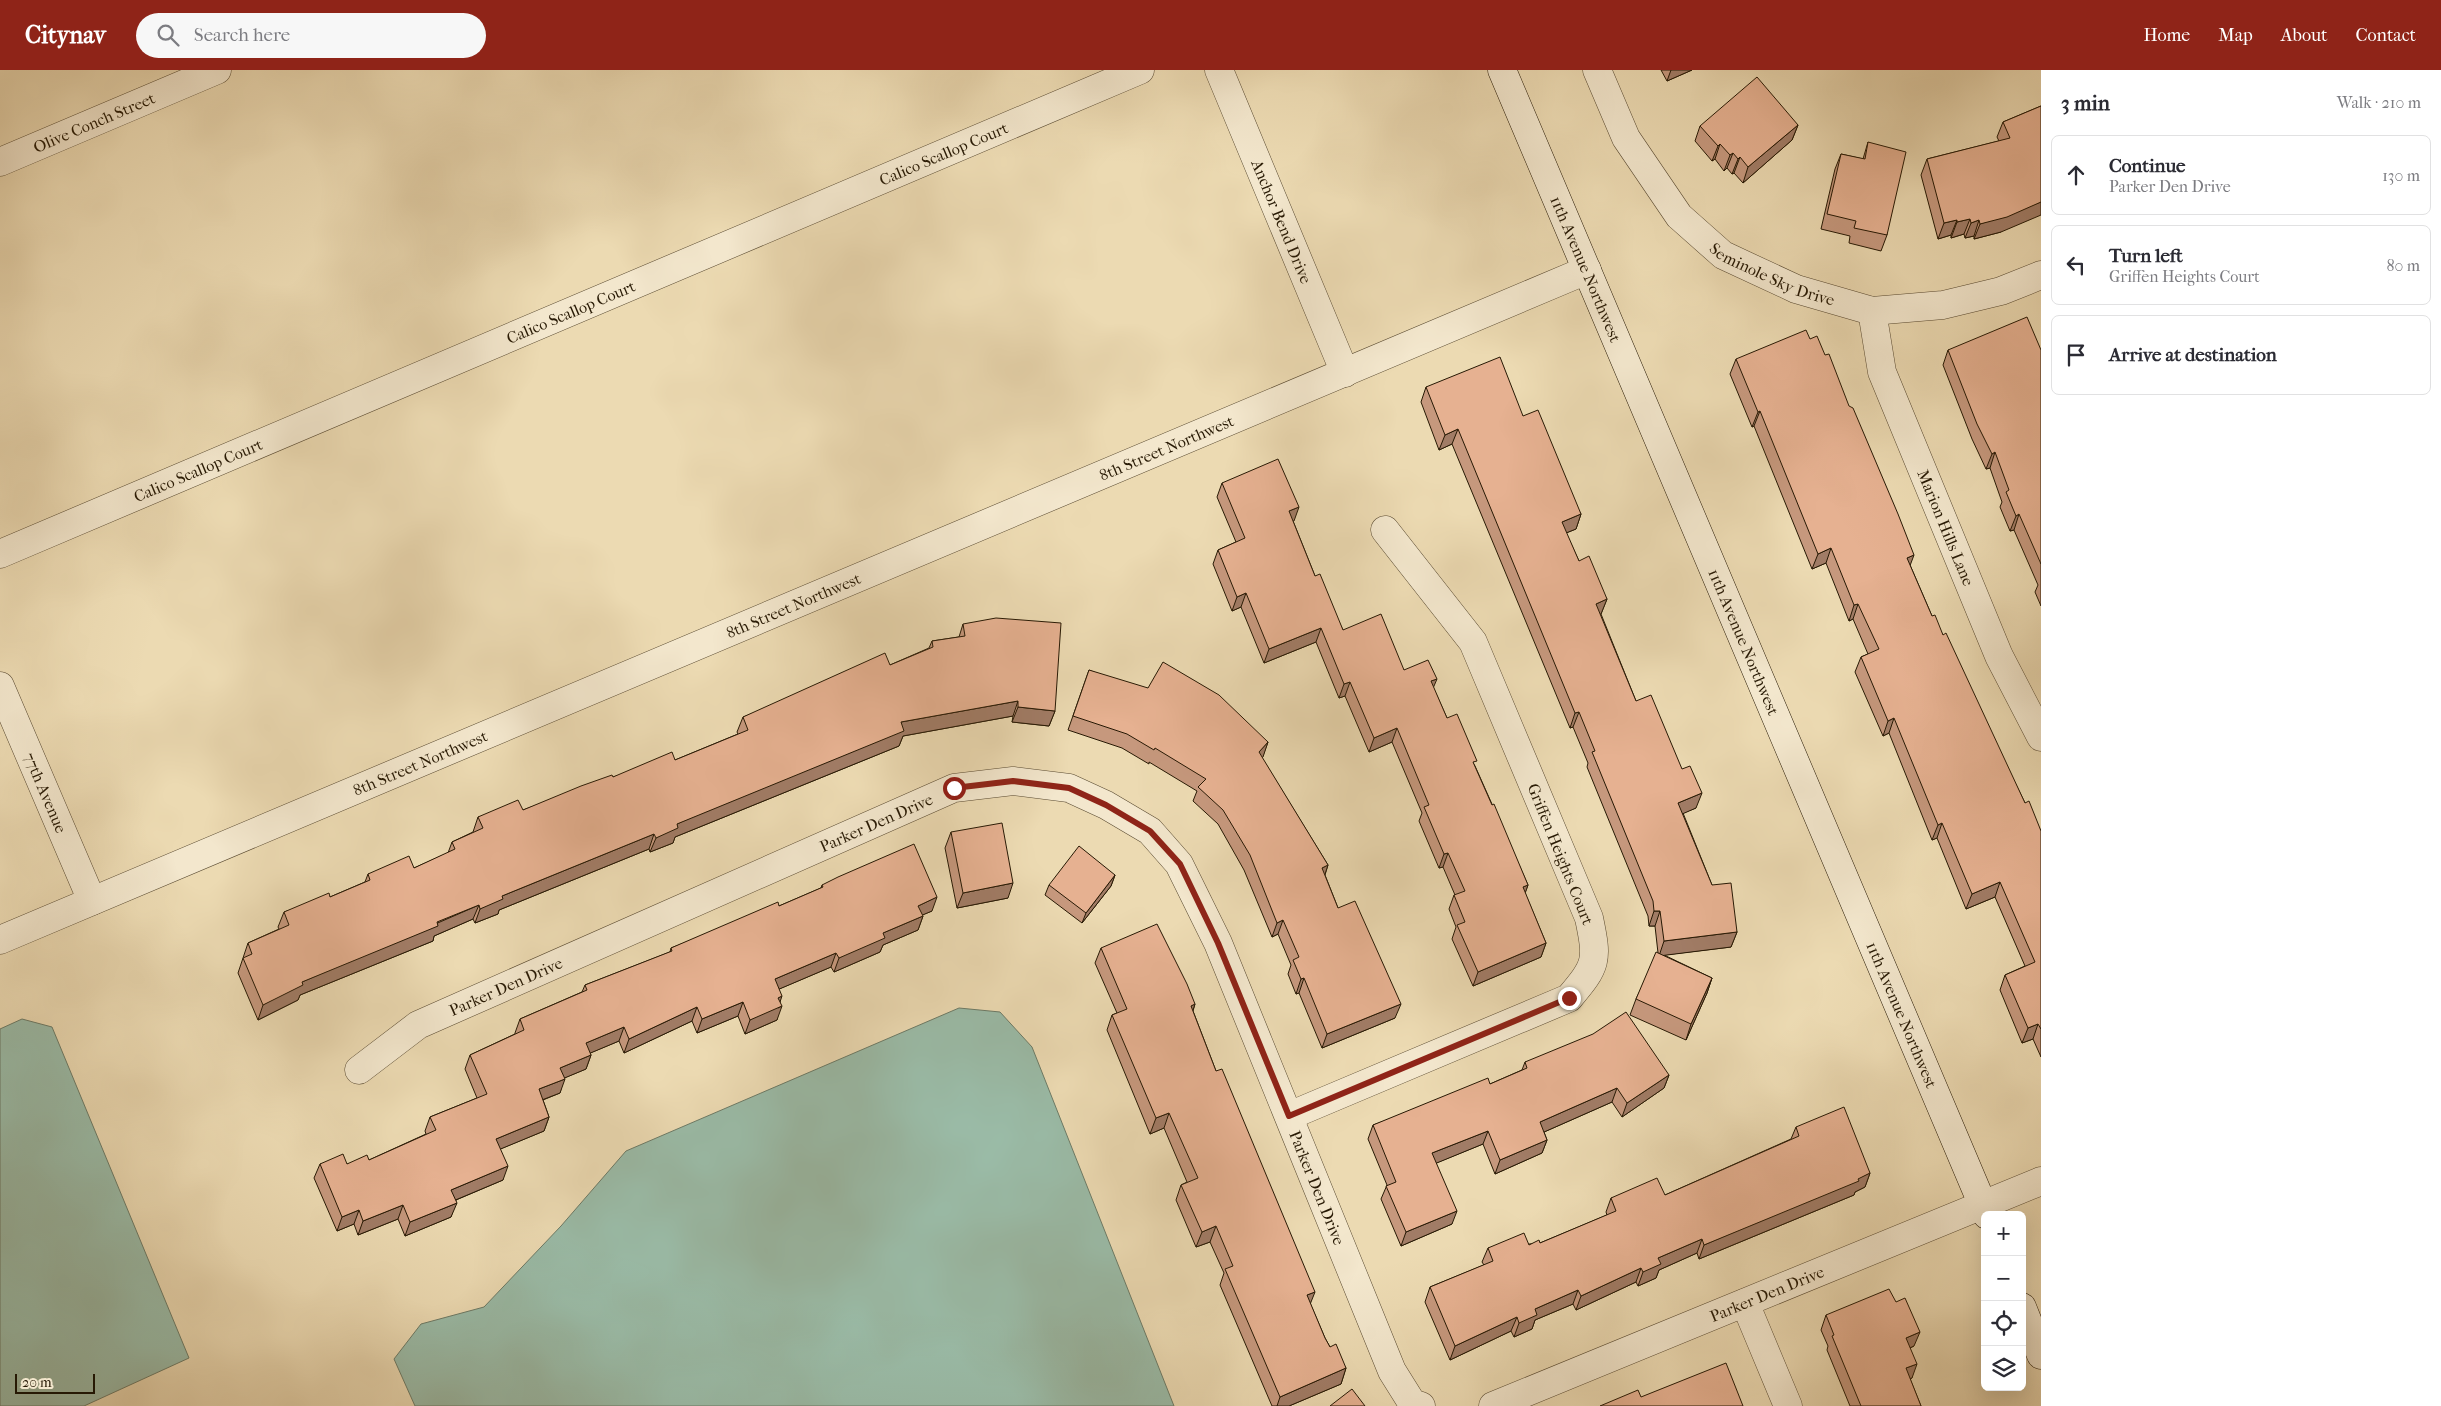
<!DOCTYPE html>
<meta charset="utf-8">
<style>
body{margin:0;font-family:"IM FELL French Canon",serif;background:#f7f7f7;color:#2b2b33}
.controls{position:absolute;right:15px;bottom:15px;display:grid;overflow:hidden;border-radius:8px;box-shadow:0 5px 20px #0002}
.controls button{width:45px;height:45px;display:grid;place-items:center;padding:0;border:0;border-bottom:1px solid #e1e1e2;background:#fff;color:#2b2b33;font:25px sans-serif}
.scale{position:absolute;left:15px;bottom:12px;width:80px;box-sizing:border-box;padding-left:5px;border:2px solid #271904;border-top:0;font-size:14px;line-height:18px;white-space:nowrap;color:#271904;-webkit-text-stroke:4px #f3e7cd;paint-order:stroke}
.stop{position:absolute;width:15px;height:15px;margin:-11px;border:4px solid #8f2418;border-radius:50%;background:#fff}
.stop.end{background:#8f2418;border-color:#fff;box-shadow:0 1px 5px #0008}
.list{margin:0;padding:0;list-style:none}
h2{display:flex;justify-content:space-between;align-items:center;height:65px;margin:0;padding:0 20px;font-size:21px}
h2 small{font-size:16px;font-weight:400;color:#7c7c81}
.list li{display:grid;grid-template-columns:32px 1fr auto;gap:15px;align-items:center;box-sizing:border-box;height:80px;margin:0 10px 10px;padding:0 10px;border:1px solid #e1e1e2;border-radius:8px}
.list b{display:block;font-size:19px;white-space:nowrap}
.list p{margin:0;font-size:16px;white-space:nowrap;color:#7c7c81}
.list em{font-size:16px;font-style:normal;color:#7c7c81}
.icon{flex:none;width:28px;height:28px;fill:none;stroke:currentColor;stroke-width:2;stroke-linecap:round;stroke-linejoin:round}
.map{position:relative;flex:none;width:2041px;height:1336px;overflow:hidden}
header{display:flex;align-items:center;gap:30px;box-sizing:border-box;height:70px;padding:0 25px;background:#8f2418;color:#fff}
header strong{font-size:24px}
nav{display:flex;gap:28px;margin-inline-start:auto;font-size:18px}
.search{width:350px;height:45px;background:#f7f7f7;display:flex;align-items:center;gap:12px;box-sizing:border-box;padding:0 18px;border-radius:28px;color:#7c7c81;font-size:19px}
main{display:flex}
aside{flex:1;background:#fff}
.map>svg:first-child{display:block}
.water{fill:#9abba7;stroke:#6c7a66}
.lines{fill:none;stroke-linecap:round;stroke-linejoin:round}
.street-casing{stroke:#584930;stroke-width:29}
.secondary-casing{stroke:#271904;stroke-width:29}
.street{stroke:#f3e7cd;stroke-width:28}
.secondary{stroke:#f3e7cd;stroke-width:28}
.wall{fill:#c6987d;stroke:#271904}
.shaded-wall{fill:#a17c66;stroke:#271904}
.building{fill:#e6b191;stroke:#271904}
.route{stroke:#8f2418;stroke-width:6}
.labels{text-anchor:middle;stroke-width:4.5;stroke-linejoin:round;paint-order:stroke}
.street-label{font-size:16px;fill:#271904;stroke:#f3e7cd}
</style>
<header>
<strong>Citynav</strong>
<div class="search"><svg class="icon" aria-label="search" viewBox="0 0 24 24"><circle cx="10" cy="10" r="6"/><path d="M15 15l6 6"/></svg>Search here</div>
<nav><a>Home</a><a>Map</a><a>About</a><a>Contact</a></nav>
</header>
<main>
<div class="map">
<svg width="2041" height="1336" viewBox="0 0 2041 1336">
<rect width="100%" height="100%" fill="#ecdab2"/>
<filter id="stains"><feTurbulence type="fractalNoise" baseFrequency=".004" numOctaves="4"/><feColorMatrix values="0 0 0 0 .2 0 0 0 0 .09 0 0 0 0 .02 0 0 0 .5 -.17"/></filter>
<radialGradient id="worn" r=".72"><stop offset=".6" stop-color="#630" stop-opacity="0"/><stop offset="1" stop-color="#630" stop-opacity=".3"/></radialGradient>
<g class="water">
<polygon points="959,938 1000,942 1032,977 1174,1336 415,1336 394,1289 421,1254 484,1237 561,1156 626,1081"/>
<polygon points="22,949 52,957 189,1288 84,1336 0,1336 0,959"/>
</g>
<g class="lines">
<defs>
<g id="street">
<path id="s1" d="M1219,0L1345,303"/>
<path id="s2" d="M1597,0L1626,68L1679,146L1723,185L1796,219L1872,241L1943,235L2001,221L2041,205"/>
<path id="s3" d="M0,92L217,0"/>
<path id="s4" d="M1872,241L1882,302L1999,586L2041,667"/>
<path id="s5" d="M0,484L1140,0"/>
<path id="s6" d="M0,616L92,831"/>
<path id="s7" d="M0,870L1587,200"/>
<path id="s8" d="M359,1000L418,955L954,718L1013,711L1069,718L1106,735L1150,761L1179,794L1218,873L1392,1301L1412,1333L1421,1336"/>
<path d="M1289,1046L1569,928C1597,895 1598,891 1589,848L1473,572L1385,460"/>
<polyline points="1745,1233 1788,1336"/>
<path id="s9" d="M1493,1336L2041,1111"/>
</g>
<g id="secondary">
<path id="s10" d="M1502,0L1987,1145"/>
<polyline points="2022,1237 2041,1285"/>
</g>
</defs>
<use href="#street" class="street-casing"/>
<use href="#secondary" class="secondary-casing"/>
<use href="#street" class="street"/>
<use href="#secondary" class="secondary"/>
</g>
<g class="wall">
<polygon points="1661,0 1692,0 1667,11"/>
<polygon points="2041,36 2001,162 1974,169 1974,166 1965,168 1964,164 1951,168 1951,165 1938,169 1921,105 1927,89 1999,71 1997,67 2003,52"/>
<polygon points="1798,55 1792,70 1743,113 1734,103 1732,104 1727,98 1724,101 1715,89 1712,91 1695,71 1700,56"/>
<polygon points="1868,72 1887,165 1881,181 1849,173 1850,166 1821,159 1835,99 1841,84 1863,89"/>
<polygon points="1948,280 2041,280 2041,536 2035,522 2038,515 2014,460 2010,461 2000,437 2002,432 1990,398 1986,399 1972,369 1943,295"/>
<polygon points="1736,289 1910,495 1932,546 1943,565 2025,733 2041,761 2041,987 2033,969 2022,973 2000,920 2005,905 2025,896 1995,827 1966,839 1937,768 1932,770 1889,663 1883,666 1855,602 1861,587 1868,584 1853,549 1849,551 1826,493 1812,499 1754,356 1752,357 1730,304"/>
<polygon points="1426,317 1523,346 1581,444 1576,459 1566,463 1579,491 1607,529 1601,544 1636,631 1696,738 1683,743 1712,815 1737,862 1731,877 1664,885 1712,908 1707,923 1686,970 1630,945 1636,929 1658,883 1655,856 1649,856 1648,846 1587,697 1588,693 1573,657 1570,658 1452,374 1439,380 1421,332"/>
<polygon points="1222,413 1294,451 1293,451 1315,506 1343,560 1404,600 1433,617 1447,648 1475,696 1528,815 1525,823 1546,873 1541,887 1473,916 1452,869 1456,857 1449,839 1454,825 1455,825 1443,797 1439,798 1419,751 1422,743 1392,672 1369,682 1345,626 1339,628 1316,572 1264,593 1241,537 1232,541 1213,494 1218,480 1236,472 1217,427"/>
<polygon points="963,554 1055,641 1049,656 1012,652 1013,646 903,666 899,676 675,767 673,773 650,782 649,779 499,840 498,844 475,853 473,849 434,866 433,871 300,925 298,930 258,950 238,903 248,873 279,859 278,857 284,842 330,827 365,812 368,804 414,798 448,783 452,772 473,762 478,747 523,740 613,707 675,690 738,664 737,662 743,647 890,595 929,578 932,571 959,567"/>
<polygon points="1089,600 1268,672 1262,688 1328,795 1325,805 1338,838 1395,948 1322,978 1299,923 1296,924 1288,904 1291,895 1278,864 1272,867 1244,800 1218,754 1193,731 1197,721 1149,692 1149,694 1122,678 1068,660"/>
<polygon points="951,762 1008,828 957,838 945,778"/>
<polygon points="1115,805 1111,816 1082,853 1045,825 1049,815"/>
<polygon points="822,815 932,841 922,845 923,846 918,860 883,875 880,882 834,902 831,897 779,919 780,932 777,950 745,964 738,946 697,963 692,951 624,983 619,971 590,983 591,985 586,999 564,1008 560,1023 543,1030 549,1047 544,1061 500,1079 503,1110 456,1130 451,1147 405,1166 398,1149 358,1165 354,1154 337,1161 314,1108 320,1094 347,1094 369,1090 426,1064 425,1061 430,1047 477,1028 465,999 470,985 515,964 515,963 520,949 582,922 585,915 670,882 671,878 779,836 821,818"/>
<polygon points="1101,878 1195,934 1193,941 1216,1001 1310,1233 1325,1268 1330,1277 1346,1298 1341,1314 1289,1336 1272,1336 1220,1215 1224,1203 1210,1172 1196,1177 1176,1130 1181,1115 1187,1112 1164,1058 1150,1064 1107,960 1112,945 1117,943 1095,893"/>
<polygon points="1525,992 1669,1005 1664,1018 1622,1047 1612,1032 1544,1062 1547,1070 1542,1083 1495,1104 1483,1074 1436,1093 1452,1154 1401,1176 1381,1129 1387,1115 1368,1069 1373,1055 1490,1014 1522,1000"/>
<polygon points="1796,1057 1870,1103 1865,1117 1855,1122 1854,1125 1699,1189 1697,1183 1659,1200 1656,1208 1638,1216 1636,1212 1576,1240 1573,1234 1535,1250 1532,1259 1514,1267 1511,1261 1450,1290 1425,1232 1430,1217 1484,1195 1482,1192 1488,1178 1540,1173 1607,1145 1606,1142 1611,1128 1665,1125 1791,1069"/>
<polygon points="1826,1245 1914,1276 1910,1278 1912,1308 1910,1309 1921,1336 1850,1336 1827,1280 1828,1276 1821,1260"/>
</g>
<g class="shaded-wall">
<polygon points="1671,0 1692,0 1667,11"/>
<polygon points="1798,55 1792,70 1743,113 1748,97"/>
<polygon points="1720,74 1715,89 1712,91 1718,76"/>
<polygon points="1733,83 1727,98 1724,101 1730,85"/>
<polygon points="1740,87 1734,103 1732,104 1738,89"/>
<polygon points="2041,132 2041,145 2001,162 1974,169 1980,154"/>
<polygon points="1970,149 1964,164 1951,168 1957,152"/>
<polygon points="1957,150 1951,165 1938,169 1944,153"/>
<polygon points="1979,150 1974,166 1965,168 1971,153"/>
<polygon points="1760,341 1754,356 1752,357 1758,342"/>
<polygon points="1458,359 1452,374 1439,380 1445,365"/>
<polygon points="1995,382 1990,398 1986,399 1992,384"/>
<polygon points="1299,437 1294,451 1284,455 1289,441"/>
<polygon points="1581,444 1576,459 1556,467 1562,452"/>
<polygon points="2019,444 2014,460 2010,461 2016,446"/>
<polygon points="1831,478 1826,493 1812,499 1818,484"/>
<polygon points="1914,485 1908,501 1907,488"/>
<polygon points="1246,523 1241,537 1232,541 1237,527"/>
<polygon points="1607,529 1601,544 1591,549 1596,534"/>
<polygon points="1858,534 1853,549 1849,551 1854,535"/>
<polygon points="1321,558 1316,572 1264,593 1269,579"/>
<polygon points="1437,609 1431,623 1431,611"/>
<polygon points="1350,612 1345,626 1339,628 1344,614"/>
<polygon points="1018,631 1013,646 903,666 899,676 675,767 673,773 650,782 656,768 677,754 901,652"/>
<polygon points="1018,637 1055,641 1049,656 1012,652"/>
<polygon points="1579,642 1573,657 1570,658 1575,643"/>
<polygon points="1894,648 1889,663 1883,666 1888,651"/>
<polygon points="1397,658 1392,672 1369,682 1374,668"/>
<polygon points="1268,672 1263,687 1254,696 1259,682"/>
<polygon points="1702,723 1696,738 1673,748 1678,733"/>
<polygon points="1942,753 1937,768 1932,770 1938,755"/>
<polygon points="654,764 649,779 499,840 498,844 475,853 480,839 502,826"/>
<polygon points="1448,783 1443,797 1439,798 1444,784"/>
<polygon points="1328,795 1323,810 1322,798"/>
<polygon points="1115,805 1111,816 1082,853 1086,843"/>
<polygon points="2000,812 1995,827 1966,839 1972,824"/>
<polygon points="1013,813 1008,828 957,838 963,823"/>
<polygon points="1528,815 1523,829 1523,817"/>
<polygon points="937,827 932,841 913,849 918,836"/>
<polygon points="479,835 473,849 434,866 433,871 300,925 298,930 258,950 263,935 302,912"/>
<polygon points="1654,841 1660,841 1655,856 1649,856"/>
<polygon points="923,846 918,860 883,875 880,882 834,902 839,888 883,863"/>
<polygon points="1283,850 1278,864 1272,867 1277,853"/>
<polygon points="1737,862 1731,877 1659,886 1664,871"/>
<polygon points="1546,873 1541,887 1473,916 1478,902"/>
<polygon points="836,883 831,897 770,923 775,909"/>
<polygon points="1304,908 1299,923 1296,924 1301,909"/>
<polygon points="1712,908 1707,923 1686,970 1691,954"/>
<polygon points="782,926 778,938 782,936 777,950 745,964 750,950 778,928"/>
<polygon points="743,932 738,946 697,963 702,949"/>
<polygon points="1195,934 1190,949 1191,936"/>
<polygon points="1401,934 1395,948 1322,978 1327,964"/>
<polygon points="697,937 692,951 624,983 629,969"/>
<polygon points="2038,954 2033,969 2022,973 2028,958"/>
<polygon points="624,957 619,971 581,987 586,973"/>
<polygon points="591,985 586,999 555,1012 560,998"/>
<polygon points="1669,1005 1664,1018 1622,1047 1627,1033"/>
<polygon points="565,1009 560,1023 534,1033 539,1019"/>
<polygon points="1617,1018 1612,1032 1535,1066 1540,1052"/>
<polygon points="1169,1043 1164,1058 1150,1064 1156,1048"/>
<polygon points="549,1047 544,1061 491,1083 496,1069"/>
<polygon points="1488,1061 1483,1074 1427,1097 1432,1083"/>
<polygon points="1547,1070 1542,1083 1495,1104 1500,1090"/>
<polygon points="508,1096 503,1110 446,1134 451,1120"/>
<polygon points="1870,1103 1865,1117 1855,1122 1854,1125 1699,1189 1704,1175"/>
<polygon points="457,1133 451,1147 405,1166 410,1152"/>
<polygon points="403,1135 398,1149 358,1165 363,1151"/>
<polygon points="359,1140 354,1154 337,1161 342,1147"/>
<polygon points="1457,1141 1452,1154 1401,1176 1406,1162"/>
<polygon points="1216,1156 1210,1172 1196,1177 1202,1162"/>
<polygon points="1702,1169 1697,1183 1659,1200 1656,1208 1638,1216 1643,1202 1658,1188"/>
<polygon points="1641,1198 1636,1212 1576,1240 1581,1226"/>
<polygon points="1578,1220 1573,1234 1535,1250 1532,1259 1514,1267 1519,1253 1535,1239"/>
<polygon points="1315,1222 1309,1237 1307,1225"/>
<polygon points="1517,1247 1511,1261 1450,1290 1455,1276"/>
<polygon points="1920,1262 1914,1276 1901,1282 1906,1268"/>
<polygon points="1917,1294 1912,1308 1901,1313 1906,1298"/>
<polygon points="1346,1298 1341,1314 1289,1336 1277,1336 1280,1327"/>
</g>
<g class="building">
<polygon points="1757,7 1798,55 1748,97 1740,87 1738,89 1733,83 1730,85 1720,74 1718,76 1700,56"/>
<polygon points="2041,36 2041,132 2007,147 1980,154 1979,150 1971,153 1970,149 1957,152 1957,150 1944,153 1927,89 2010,68 2003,52"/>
<polygon points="1868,72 1906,82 1887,165 1854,158 1856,151 1827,144 1841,84 1865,89"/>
<polygon points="2027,247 2041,280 2041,494 2019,444 2016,446 2006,422 2009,420 1995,382 1992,384 1977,354 1948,280"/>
<polygon points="1806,260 1810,269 1817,266 1825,285 1829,284 1849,336 1853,338 1898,444 1914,485 1907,488 1932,546 1935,545 1943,565 1946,563 2025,733 2029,731 2041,761 2041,959 2038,954 2028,958 2005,905 2035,892 2000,812 1972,824 1942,753 1938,755 1894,648 1888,651 1861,587 1879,579 1858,534 1854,535 1831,478 1818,484 1760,341 1758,342 1736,289"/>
<polygon points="1500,287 1523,346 1538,340 1581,444 1562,452 1579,491 1589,486 1607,529 1596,534 1636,631 1651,625 1682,699 1690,696 1702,723 1678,733 1712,815 1731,813 1737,862 1664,871 1660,841 1654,841 1653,831 1592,682 1595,681 1579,642 1575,643 1458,359 1445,365 1426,317"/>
<polygon points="1278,389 1299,437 1289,441 1315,506 1320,504 1343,560 1381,544 1404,600 1428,590 1437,609 1431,611 1447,648 1457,644 1477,691 1473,692 1492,735 1494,734 1528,815 1523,817 1546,873 1478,902 1457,855 1465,852 1454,825 1465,821 1448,783 1444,784 1424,737 1429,735 1397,658 1374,668 1350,612 1344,614 1321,558 1269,579 1246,523 1237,527 1218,480 1245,468 1222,413"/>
<polygon points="996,548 1061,553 1055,641 1018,637 1018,631 901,652 904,661 677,754 678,758 656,768 654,764 502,826 503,829 480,839 479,835 437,852 438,856 302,912 303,915 263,935 243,888 252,884 248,873 289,855 284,842 329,823 330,827 370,810 368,804 409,786 414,798 455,779 452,772 483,758 478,747 518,730 523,740 581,716 612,705 613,707 672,682 675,690 748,660 743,647 885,583 890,595 933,577 932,571 965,566 963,554"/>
<polygon points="1163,592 1219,625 1268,672 1259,682 1328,795 1322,798 1338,838 1355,831 1401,934 1327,964 1304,908 1301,909 1293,890 1299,887 1283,850 1277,853 1250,785 1223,740 1198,717 1206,709 1155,678 1154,680 1127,664 1073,646 1089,600 1148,618"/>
<polygon points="1002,753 1013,813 963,823 951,762"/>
<polygon points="914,774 937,827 918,836 923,846 883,863 885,868 839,888 836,883 775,909 782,926 778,928 782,936 750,950 743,932 702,949 697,937 629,969 624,957 586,973 591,985 560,998 565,1009 539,1019 549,1047 496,1069 508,1096 451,1120 457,1133 410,1152 403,1135 363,1151 359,1140 342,1147 320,1094 343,1084 347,1094 367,1085 369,1090 436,1060 430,1047 487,1024 470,985 524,960 520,949 587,920 585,915 672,881 671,878 778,832 779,836 823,817 822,815 838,807"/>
<polygon points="1079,776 1115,805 1086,843 1049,815"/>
<polygon points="1157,854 1187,914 1195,934 1191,936 1216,1001 1222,999 1315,1222 1307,1225 1325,1268 1330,1277 1336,1274 1346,1298 1280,1327 1225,1199 1233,1196 1216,1156 1202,1162 1181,1115 1198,1108 1169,1043 1156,1048 1112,945 1127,939 1101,878"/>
<polygon points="1656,882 1712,908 1691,954 1636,929"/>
<polygon points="1626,942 1669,1005 1627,1033 1617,1018 1540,1052 1547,1070 1500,1090 1488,1061 1432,1083 1457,1141 1406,1162 1386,1116 1396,1112 1373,1055 1488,1008 1490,1014 1527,998 1525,992 1593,964"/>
<polygon points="1844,1037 1870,1103 1858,1109 1859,1111 1704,1175 1702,1169 1658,1188 1661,1194 1643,1202 1641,1198 1581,1226 1578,1220 1535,1239 1537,1245 1519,1253 1517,1247 1455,1276 1430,1217 1493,1191 1488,1178 1524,1163 1529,1175 1539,1170 1540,1173 1616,1141 1611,1128 1657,1108 1665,1125 1799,1066 1796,1057"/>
<polygon points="1889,1219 1896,1232 1905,1228 1920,1262 1906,1268 1917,1294 1906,1298 1921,1336 1861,1336 1832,1266 1834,1265 1826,1245"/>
<polygon points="1726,1293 1743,1336 1600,1336 1638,1320 1641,1327"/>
<polygon points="1352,1319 1365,1336 1330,1336"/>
</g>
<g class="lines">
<polyline class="route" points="954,718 1013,711 1069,718 1106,735 1150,761 1180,794 1218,873 1289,1046 1569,928"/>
</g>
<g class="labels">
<g class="street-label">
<text dy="6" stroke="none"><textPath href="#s3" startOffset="102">Olive Conch Street</textPath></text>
<text dy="6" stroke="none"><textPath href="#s5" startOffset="1025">Calico Scallop Court</textPath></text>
<text dy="6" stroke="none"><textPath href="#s1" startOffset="164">Anchor Bend Drive</textPath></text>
<text dy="6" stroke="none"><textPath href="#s10" startOffset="216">11th Avenue Northwest</textPath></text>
<text dy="6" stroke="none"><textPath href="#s2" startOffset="280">Seminole Sky Drive</textPath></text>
<text dy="6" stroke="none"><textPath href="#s5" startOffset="620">Calico Scallop Court</textPath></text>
<text dy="6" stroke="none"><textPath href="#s7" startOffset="1266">8th Street Northwest</textPath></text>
<text dy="6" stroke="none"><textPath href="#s5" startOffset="215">Calico Scallop Court</textPath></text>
<text dy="6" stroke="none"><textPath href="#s4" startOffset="230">Marion Hills Lane</textPath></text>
<text dy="6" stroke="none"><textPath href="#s7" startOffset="861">8th Street Northwest</textPath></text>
<text dy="6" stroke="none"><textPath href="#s10" startOffset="621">11th Avenue Northwest</textPath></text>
<text dy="6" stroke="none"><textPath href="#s7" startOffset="456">8th Street Northwest</textPath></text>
<text dy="6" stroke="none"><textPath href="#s6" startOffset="116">77th Avenue</textPath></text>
<text dy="6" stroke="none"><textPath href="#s8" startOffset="575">Parker Den Drive</textPath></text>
<text transform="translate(1561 784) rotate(68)" y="6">Griffen Heights Court</text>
<text dy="6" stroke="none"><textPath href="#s8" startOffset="170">Parker Den Drive</textPath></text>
<text dy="6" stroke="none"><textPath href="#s10" startOffset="1026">11th Avenue Northwest</textPath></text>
<text dy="6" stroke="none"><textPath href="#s8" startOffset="1264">Parker Den Drive</textPath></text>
<text dy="6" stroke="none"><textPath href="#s9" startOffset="296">Parker Den Drive</textPath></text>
</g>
</g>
<rect width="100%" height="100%" filter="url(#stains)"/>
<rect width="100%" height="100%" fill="url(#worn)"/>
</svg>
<div class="controls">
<button>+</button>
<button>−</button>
<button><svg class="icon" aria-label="locate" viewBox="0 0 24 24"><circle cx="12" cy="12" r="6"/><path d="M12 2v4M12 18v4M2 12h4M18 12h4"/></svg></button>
<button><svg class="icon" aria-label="layers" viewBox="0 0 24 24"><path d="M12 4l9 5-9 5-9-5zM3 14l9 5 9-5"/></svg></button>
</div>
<div class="scale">20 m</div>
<div class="stop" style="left:954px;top:718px"></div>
<div class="stop end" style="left:1569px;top:928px"></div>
</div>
<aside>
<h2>3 min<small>Walk · 210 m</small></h2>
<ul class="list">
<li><svg class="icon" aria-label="ahead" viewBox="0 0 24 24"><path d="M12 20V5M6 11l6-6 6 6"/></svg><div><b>Continue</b><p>Parker Den Drive</p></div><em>130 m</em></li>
<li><svg class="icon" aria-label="left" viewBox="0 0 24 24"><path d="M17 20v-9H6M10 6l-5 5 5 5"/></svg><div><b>Turn left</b><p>Griffen Heights Court</p></div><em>80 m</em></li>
<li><svg class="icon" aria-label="arrive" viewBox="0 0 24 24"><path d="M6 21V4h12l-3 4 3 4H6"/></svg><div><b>Arrive at destination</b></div></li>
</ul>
</aside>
</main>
